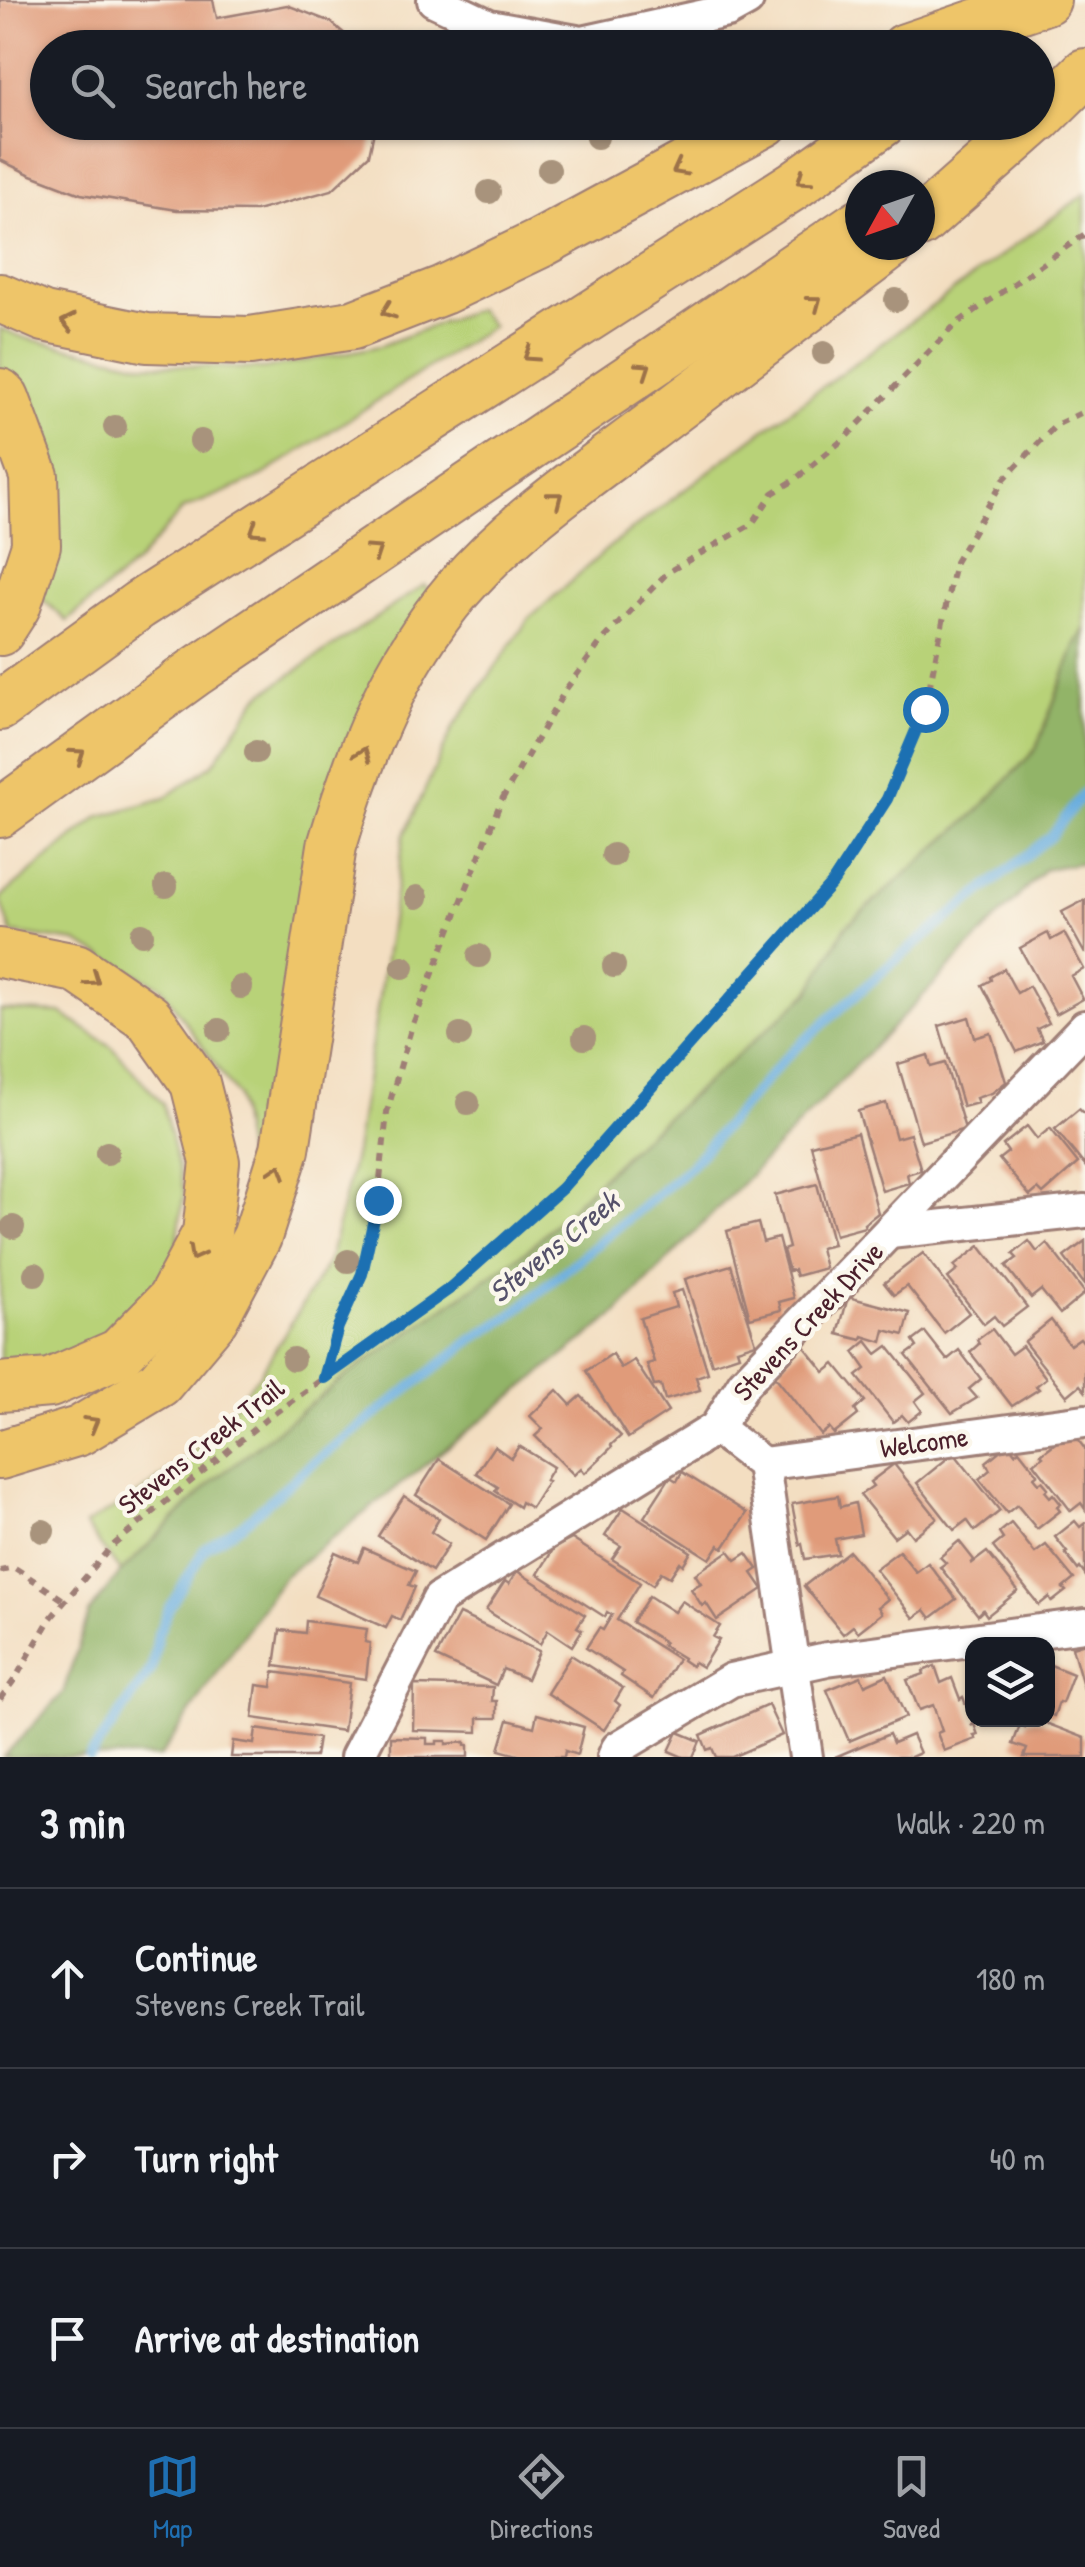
<!DOCTYPE html>
<meta charset="utf-8">
<style>
body{margin:0;font-family:"Patrick Hand",sans-serif;background:#20242c;color:#f1f3f6}
.controls{position:absolute;right:30px;bottom:30px;display:grid;overflow:hidden;border-radius:20px;box-shadow:0 2px 8px #0004}
.controls button{width:90px;height:90px;display:grid;place-items:center;padding:0;border:0;border-bottom:2px solid #363941;background:#171b24;color:#f1f3f6;font:50px sans-serif}
.compass{position:absolute;left:845px;top:170px;width:90px;height:90px;border-radius:50%;background:#171b24;box-shadow:0 2px 8px #0004;rotate:230deg}
.stop{position:absolute;width:30px;height:30px;margin:-22px;border:8px solid #1f6fb2;border-radius:50%;background:#fff}
.stop.end{background:#1f6fb2;border-color:#fff;box-shadow:0 2px 10px #0008}
.list{margin:0;padding:0;list-style:none}
h2{display:flex;justify-content:space-between;align-items:center;height:130px;margin:0;padding:0 40px;font-size:42px}
h2 small{font-size:32px;font-weight:400;color:#9ea1a6}
.list li{display:grid;grid-template-columns:65px 1fr auto;gap:30px;align-items:center;box-sizing:border-box;height:180px;padding:0 40px;border-top:2px solid #363941}
.list b{display:block;font-size:38px;white-space:nowrap}
.list p{margin:0;font-size:32px;white-space:nowrap;color:#9ea1a6}
.list em{font-size:32px;font-style:normal;color:#9ea1a6}
.icon{flex:none;width:55px;height:55px;fill:none;stroke:currentColor;stroke-width:2;stroke-linecap:round;stroke-linejoin:round}
.map{position:relative;flex:none;width:1085px;height:1757px;overflow:hidden}
.search{position:absolute;background:#171b24;box-shadow:0 2px 8px #0004;left:30px;right:30px;top:30px;height:110px;display:flex;align-items:center;gap:25px;box-sizing:border-box;padding:0 35px;border-radius:55px;color:#9ea1a6;font-size:38px}
.sheet{height:670px;background:#171b24}
nav{display:flex;justify-content:space-around;align-items:center;box-sizing:border-box;height:140px;border-top:2px solid #363941;background:#171b24;font-size:28px;color:#9ea1a6}
nav a{display:grid;justify-items:center;gap:5px}
nav .on{color:#1f6fb2}
.map>svg:first-child{display:block}
.green{fill:#b8d278;stroke:#817852;stroke-width:2.5}
.forest{fill:#92b468;stroke:#6e6a4a;stroke-width:2.5}
.lines{fill:none;stroke-linecap:round;stroke-linejoin:round}
.stream{stroke:#69adde;stroke-width:10}
.building{fill:#e09b7a}
.minor-casing{stroke:#9e7e76;stroke-width:38}
.highway-casing{stroke:#9e7e76;stroke-width:52}
.path{stroke:#9e7e76;stroke-width:6;stroke-dasharray:8 8;stroke-linecap:butt}
.minor{stroke:#fff;stroke-width:32}
.highway{stroke:#eec569;stroke-width:48}
.tree{fill:#a8937b}
.oneway{stroke:#9c724a}
.route{stroke:#1f6fb2;stroke-width:12}
.labels{text-anchor:middle;stroke-width:9;stroke-linejoin:round;paint-order:stroke}
.street-label{font-size:28px;fill:#4a1f2b;stroke:#fbf7ec}
.water-label{font-size:30px;font-style:italic;fill:#55516a;stroke:#fbf7ec}
</style>
<div class="map">
<svg width="1085" height="1757" viewBox="0 0 1085 1757">
<rect width="100%" height="100%" fill="#fbf7ec"/>
<filter id="ink" filterUnits="userSpaceOnUse"><feTurbulence type="fractalNoise" baseFrequency=".01" numOctaves="2"/><feDisplacementMap in="SourceGraphic" scale="20" xChannelSelector="R" yChannelSelector="G"/><feConvolveMatrix kernelMatrix="1 2 1 2 8 2 1 2 1" color-interpolation-filters="sRGB"/></filter>
<filter id="wash" filterUnits="userSpaceOnUse"><feTurbulence type="fractalNoise" baseFrequency=".0048" numOctaves="4" result="noise"/><feDisplacementMap in="SourceGraphic" scale="40" xChannelSelector="R" yChannelSelector="G"/><feGaussianBlur stdDeviation="2.25" result="paint"/><feColorMatrix in="noise" values="0 0 0 0 0 0 0 0 0 0 0 0 0 0 0 0 0 1.4 0 .05"/><feComposite in="paint" operator="in"/></filter>
<g filter="url(#wash)">
<rect width="100%" height="100%" fill="#f3dec1"/>
<g class="green">
<polygon points="1085,194 1085,628 1075,646 1036,749 976,813 846,926 809,993 640,1140 528,1250 346,1376 212,1482 121,1572 85,1525 144,1491 196,1450 260,1374 329,1261 355,1152 404,836 453,728 528,620 608,548 754,437"/>
<polygon points="477,309 492,326 257,479 183,509 137,562 67,621 40,597 0,375 0,328 25,338 143,364 263,369 380,346"/>
<polygon points="424,585 438,597 283,1046 260,1141 249,1173 237,1096 161,987 76,942 12,933 0,898 98,817 165,798 213,764 258,697"/>
<polygon points="0,1010 61,1013 112,1047 163,1104 184,1192 175,1260 122,1328 55,1365 0,1374"/>
</g>
<polygon class="forest" points="1085,628 1085,862 1045,869 615,1315 283,1577 160,1757 3,1757 63,1693 89,1613 121,1572 212,1482 346,1376 528,1250 640,1140 809,993 846,926 976,813 1036,749 1075,646"/>
<g class="lines">
<polyline class="stream" points="90,1757 152,1669 158,1634 169,1608 205,1548 242,1525 303,1471 473,1339 509,1317 661,1191 690,1166 785,1058 892,963 1051,836 1085,792"/>
</g>
<g id="blocks">
<g class="building">
<polygon points="0,0 213,0 217,18 287,5 331,22 361,48 48,48 48,122 376,122 369,155 332,190 256,211 177,210 81,194 29,174 0,160"/>
<polygon points="1085,900 1085,954 1062,912"/>
<polygon points="1048,933 1051,940 1064,933 1084,969 1071,976 1083,999 1056,1014 1020,948"/>
<polygon points="1004,969 1017,993 1029,986 1049,1023 1037,1029 1043,1041 1017,1052 982,985 991,980 990,977"/>
<polygon points="969,1017 975,1038 991,1033 1006,1082 992,1093 976,1098 978,1103 963,1107 939,1026"/>
<polygon points="928,1055 931,1067 945,1063 965,1129 921,1142 898,1064"/>
<polygon points="886,1103 896,1138 910,1134 921,1170 907,1174 909,1183 882,1191 858,1111"/>
<polygon points="1079,1109 1083,1113 1085,1112 1085,1166 1055,1129"/>
<polygon points="1027,1126 1037,1139 1050,1128 1078,1163 1043,1194 1038,1189 1030,1196 999,1159 1008,1152 1003,1145"/>
<polygon points="857,1133 878,1213 864,1224 865,1227 835,1235 811,1145"/>
<polygon points="817,1184 833,1245 820,1248 825,1268 796,1276 794,1270 789,1271 783,1250 789,1248 775,1195"/>
<polygon points="758,1223 763,1242 778,1238 794,1298 779,1302 781,1310 750,1318 727,1231"/>
<polygon points="1029,1241 1037,1252 1047,1243 1085,1293 1060,1314 1041,1290 1031,1298 1006,1266 1017,1258 1013,1254"/>
<polygon points="1085,1241 1085,1285 1064,1257"/>
<polygon points="980,1246 1027,1307 1002,1326 994,1316 984,1324 948,1278 958,1270 954,1266"/>
<polygon points="923,1253 969,1313 944,1333 907,1286 894,1295 884,1283"/>
<polygon points="731,1265 756,1343 737,1349 739,1355 712,1364 685,1279"/>
<polygon points="682,1290 708,1373 696,1377 700,1390 665,1400 661,1385 654,1386 647,1364 654,1362 640,1318 676,1307 672,1293"/>
<polygon points="848,1297 910,1313 904,1335 885,1330 882,1342 863,1336 862,1340 838,1334"/>
<polygon points="1051,1320 1070,1345 1080,1338 1085,1344 1085,1391 1080,1385 1067,1396 1024,1342"/>
<polygon points="992,1329 1011,1354 1022,1346 1046,1378 1036,1386 1039,1389 1012,1406 970,1352 979,1344 977,1340"/>
<polygon points="925,1332 947,1360 959,1350 981,1379 969,1389 977,1398 952,1413 906,1355 917,1347 913,1341"/>
<polygon points="867,1341 877,1354 888,1346 925,1393 915,1401 922,1411 908,1422 902,1415 893,1422 857,1376 866,1369 854,1352"/>
<polygon points="804,1346 825,1372 835,1364 865,1401 855,1410 858,1415 834,1434 829,1428 821,1435 774,1375 783,1368 780,1365"/>
<polygon points="612,1354 621,1368 634,1360 668,1412 628,1438 586,1371"/>
<polygon points="557,1390 571,1405 581,1396 621,1436 611,1445 612,1447 585,1473 581,1468 574,1475 535,1436 543,1429 530,1416"/>
<polygon points="1075,1436 1085,1449 1085,1509 1081,1503 1071,1511 1034,1463 1043,1456 1041,1454 1062,1438"/>
<polygon points="1008,1444 1015,1453 1019,1450 1038,1474 1034,1477 1039,1483 1042,1481 1048,1488 1045,1491 1050,1497 1053,1494 1061,1504 1057,1507 1060,1511 1037,1529 1017,1505 1007,1513 979,1479 990,1470 986,1462"/>
<polygon points="494,1446 511,1458 519,1446 553,1467 545,1480 548,1481 531,1508 521,1502 519,1507 495,1491 498,1487 476,1473"/>
<polygon points="954,1453 1000,1511 975,1531 967,1520 954,1530 917,1483"/>
<polygon points="439,1459 509,1504 486,1540 416,1495"/>
<polygon points="894,1464 937,1518 913,1537 906,1528 894,1537 860,1495 873,1486 870,1482"/>
<polygon points="682,1472 747,1513 724,1548 719,1545 710,1559 644,1517 670,1477 677,1481"/>
<polygon points="404,1496 439,1519 431,1532 449,1544 432,1571 378,1536"/>
<polygon points="838,1496 840,1507 855,1503 861,1534 835,1539 838,1554 805,1559 802,1544 800,1545 792,1504"/>
<polygon points="623,1508 691,1552 683,1565 680,1562 670,1577 661,1572 653,1585 612,1559 621,1546 605,1536"/>
<polygon points="1075,1521 1080,1527 1085,1523 1085,1575 1080,1568 1078,1570 1065,1553 1067,1552 1055,1537"/>
<polygon points="1011,1523 1035,1553 1046,1545 1074,1579 1063,1588 1066,1591 1052,1602 1049,1597 1039,1605 993,1547 1003,1539 999,1533"/>
<polygon points="572,1539 640,1583 617,1620 678,1659 654,1698 621,1676 623,1672 586,1648 599,1628 603,1630 612,1615 607,1612 605,1617 538,1574 554,1548"/>
<polygon points="959,1541 974,1560 971,1564 987,1552 1018,1591 987,1616 983,1610 978,1615 940,1567 946,1563 940,1557"/>
<polygon points="364,1548 416,1571 409,1585 415,1587 400,1620 392,1616 386,1628 315,1596 335,1552 358,1562"/>
<polygon points="729,1551 736,1560 747,1553 758,1569 752,1573 763,1589 717,1620 706,1603 702,1606 691,1589 701,1583 695,1574"/>
<polygon points="849,1551 888,1599 878,1607 882,1613 858,1632 853,1626 843,1634 804,1586"/>
<polygon points="899,1551 916,1572 928,1563 956,1599 931,1618 925,1610 914,1618 875,1569"/>
<polygon points="517,1571 585,1615 577,1627 582,1630 572,1646 548,1630 540,1644 486,1610 505,1581 509,1584"/>
<polygon points="649,1596 674,1612 682,1601 720,1626 713,1637 719,1640 702,1667 694,1662 691,1666 682,1660 683,1658 662,1645 664,1642 632,1622"/>
<polygon points="459,1614 539,1651 527,1679 503,1669 496,1685 436,1657"/>
<polygon points="306,1621 367,1629 365,1642 370,1643 366,1679 275,1666 280,1630 305,1633"/>
<polygon points="1085,1643 1085,1689 1084,1689 1072,1647"/>
<polygon points="571,1655 623,1688 615,1701 620,1705 604,1730 547,1693"/>
<polygon points="1048,1664 1073,1674 1062,1703 1059,1702 1054,1716 1048,1714"/>
<polygon points="935,1666 941,1683 952,1678 960,1699 963,1697 973,1723 971,1726 974,1724 978,1735 974,1736 976,1739 944,1751 937,1733 942,1731 933,1705 919,1710 907,1680 924,1674 923,1671"/>
<polygon points="274,1672 349,1683 343,1731 253,1718 257,1685 272,1687"/>
<polygon points="887,1675 906,1717 849,1741 827,1690 861,1676 865,1685"/>
<polygon points="414,1685 493,1687 492,1701 497,1701 497,1718 478,1718 478,1732 413,1730"/>
<polygon points="768,1705 782,1735 732,1757 716,1757 712,1748 707,1750 701,1735"/>
<polygon points="537,1714 584,1727 577,1755 565,1751 564,1757 525,1757 499,1750 508,1720 534,1727"/>
<polygon points="1027,1720 1038,1720 1085,1738 1085,1757 1024,1757 1027,1749 1013,1744 1020,1725 1025,1727"/>
<polygon points="256,1729 318,1738 315,1757 231,1757 233,1741 254,1744"/>
<polygon points="678,1732 700,1741 693,1757 683,1757 669,1751"/>
<polygon points="889,1734 893,1743 912,1735 920,1753 911,1757 835,1757"/>
<polygon points="391,1737 427,1738 427,1744 437,1744 437,1741 446,1741 446,1744 465,1742 465,1745 468,1745 468,1757 391,1757"/>
</g>
</g>
</g>
<g filter="url(#ink)">
<use href="#blocks" fill-opacity="0" stroke="#9e7e76" stroke-width="2.5"/>
<g class="lines">
<defs>
<g id="minor">
<polyline points="434,0 489,26 582,43 727,11 747,0"/>
<polyline points="890,1232 1085,1211"/>
<polyline points="716,1428 763,1464"/>
<polyline points="763,1464 1085,1421"/>
<polyline points="763,1464 806,1757"/>
<polyline points="357,1757 439,1599 716,1428 744,1383 1085,1027"/>
<polyline points="614,1757 618,1748 731,1680 827,1659 1085,1625"/>
</g>
<g id="highway">
<polyline points="905,48 1046,0"/>
<polyline points="1038,119 1085,73"/>
<polyline points="920,223 1034,122"/>
<polyline points="0,298 44,317 147,338 250,341 353,325 443,290 541,243 765,122"/>
<polyline points="0,393 5,398 34,476 36,545 16,606 0,631"/>
<polyline points="0,706 139,605 793,186 883,122"/>
<polyline points="0,813 195,672 860,223"/>
<polyline points="0,953 76,968 149,1018 195,1083 215,1162 207,1233 171,1300 119,1353 50,1383 0,1387"/>
<path d="M0,1455L79,1431L159,1383L214,1318L257,1237L285,1149L332,846C359,754 395,663 458,589C513,525 582,478 649,428C729,367 810,306 891,245"/>
</g>
</defs>
<use href="#minor" class="minor-casing"/>
<use href="#highway" class="highway-casing"/>
<g class="path">
<polyline points="324,1378 338,1327 362,1274 378,1200 387,1112 411,1029 501,801 566,689 601,642 668,572 752,524 773,493 793,481 845,438 956,324 1085,234"/>
<polyline points="0,1571 15,1568 65,1601"/>
<polyline points="0,1699 15,1679 50,1619 111,1547 265,1420 449,1289 561,1189 833,882 887,799 925,709 955,562 1004,479 1056,425 1085,411"/>
</g>
<use href="#minor" class="minor"/>
<use href="#highway" class="highway"/>
</g>
<g class="tree">
<circle cx="597" cy="137" r="12"/>
<circle cx="549" cy="170" r="12"/>
<circle cx="489" cy="192" r="12"/>
<circle cx="896" cy="300" r="12"/>
<circle cx="824" cy="353" r="12"/>
<circle cx="115" cy="427" r="12"/>
<circle cx="201" cy="441" r="12"/>
<circle cx="256" cy="752" r="12"/>
<circle cx="613" cy="855" r="12"/>
<circle cx="166" cy="886" r="12"/>
<circle cx="417" cy="897" r="12"/>
<circle cx="142" cy="934" r="12"/>
<circle cx="479" cy="956" r="12"/>
<circle cx="614" cy="966" r="12"/>
<circle cx="403" cy="967" r="12"/>
<circle cx="241" cy="987" r="12"/>
<circle cx="219" cy="1030" r="12"/>
<circle cx="460" cy="1035" r="12"/>
<circle cx="584" cy="1038" r="12"/>
<circle cx="468" cy="1103" r="12"/>
<circle cx="107" cy="1153" r="12"/>
<circle cx="13" cy="1227" r="12"/>
<circle cx="348" cy="1261" r="12"/>
<circle cx="35" cy="1274" r="12"/>
<circle cx="293" cy="1359" r="12"/>
<circle cx="43" cy="1531" r="12"/>
</g>
<defs><path id="oneway-chevron" d="M-2-3.5L2.5 0L-2 3.5" fill="none" stroke-width="1.6" stroke-linecap="round" stroke-linejoin="round" transform="scale(2.5)"/></defs>
<g class="oneway">
<use href="#oneway-chevron" transform="translate(679 169) rotate(152)"/>
<use href="#oneway-chevron" transform="translate(803 179) rotate(145)"/>
<use href="#oneway-chevron" transform="translate(815 302) rotate(-37)"/>
<use href="#oneway-chevron" transform="translate(388 311) rotate(159)"/>
<use href="#oneway-chevron" transform="translate(68 322) rotate(-168)"/>
<use href="#oneway-chevron" transform="translate(530 355) rotate(147)"/>
<use href="#oneway-chevron" transform="translate(644 369) rotate(-34)"/>
<use href="#oneway-chevron" transform="translate(556 498) rotate(-38)"/>
<use href="#oneway-chevron" transform="translate(256 530) rotate(147)"/>
<use href="#oneway-chevron" transform="translate(375 551) rotate(-34)"/>
<use href="#oneway-chevron" transform="translate(363 754) rotate(-69)"/>
<use href="#oneway-chevron" transform="translate(78 755) rotate(-35)"/>
<use href="#oneway-chevron" transform="translate(93 979) rotate(35)"/>
<use href="#oneway-chevron" transform="translate(278 1171) rotate(-72)"/>
<use href="#oneway-chevron" transform="translate(195 1254) rotate(118)"/>
<use href="#oneway-chevron" transform="translate(92 1423) rotate(-30)"/>
</g>
</g>
<g class="lines" filter="url(#ink)">
<polyline class="route" points="378,1200 362,1274 338,1327 324,1378 449,1289 562,1188 833,882 887,799 925,709"/>
</g>
<g class="labels">
<g class="street-label">
<text transform="translate(808 1321) rotate(-47)" y="10">Stevens Creek Drive</text>
<text transform="translate(924 1442) rotate(-8)" y="10">Welcome</text>
<text transform="translate(201 1446) rotate(-38)" y="10">Stevens Creek Trail</text>
</g>
<g class="water-label">
<text transform="translate(554 1247) rotate(-39)" y="10">Stevens Creek</text>
</g>
</g>
</svg>
<div class="controls">
<button><svg class="icon" aria-label="layers" viewBox="0 0 24 24"><path d="M12 4l9 5-9 5-9-5zM3 14l9 5 9-5"/></svg></button>
</div>
<svg class="compass" viewBox="-18 -18 36 36"><path d="M0-13l5 13h-10z" fill="#e53935"/><path d="M0 13l5-13h-10z" fill="#9ea1a6"/></svg>
<div class="stop" style="left:925px;top:709px"></div>
<div class="stop end" style="left:378px;top:1200px"></div>
<div class="search"><svg class="icon" aria-label="search" viewBox="0 0 24 24"><circle cx="10" cy="10" r="6"/><path d="M15 15l6 6"/></svg>Search here</div>
</div>
<section class="sheet">
<h2>3 min<small>Walk · 220 m</small></h2>
<ul class="list">
<li><svg class="icon" aria-label="ahead" viewBox="0 0 24 24"><path d="M12 20V5M6 11l6-6 6 6"/></svg><div><b>Continue</b><p>Stevens Creek Trail</p></div><em>180 m</em></li>
<li><svg class="icon" aria-label="right" viewBox="0 0 24 24"><path d="M7 20v-9h11M14 6l5 5-5 5"/></svg><div><b>Turn right</b></div><em>40 m</em></li>
<li><svg class="icon" aria-label="arrive" viewBox="0 0 24 24"><path d="M6 21V4h12l-3 4 3 4H6"/></svg><div><b>Arrive at destination</b></div></li>
</ul>
</section>
<nav>
<a class="on"><svg class="icon" aria-label="map" viewBox="0 0 24 24"><path d="M3 6l6-2 6 2 6-2v14l-6 2-6-2-6 2zM9 4v14M15 6v14"/></svg>Map</a>
<a><svg class="icon" aria-label="directions" viewBox="0 0 24 24"><path d="M12 3l9 9-9 9-9-9zM9 14v-3h6M13 9l2 2-2 2"/></svg>Directions</a>
<a><svg class="icon" aria-label="saved" viewBox="0 0 24 24"><path d="M7 4h10v16l-5-4-5 4z"/></svg>Saved</a>
</nav>
